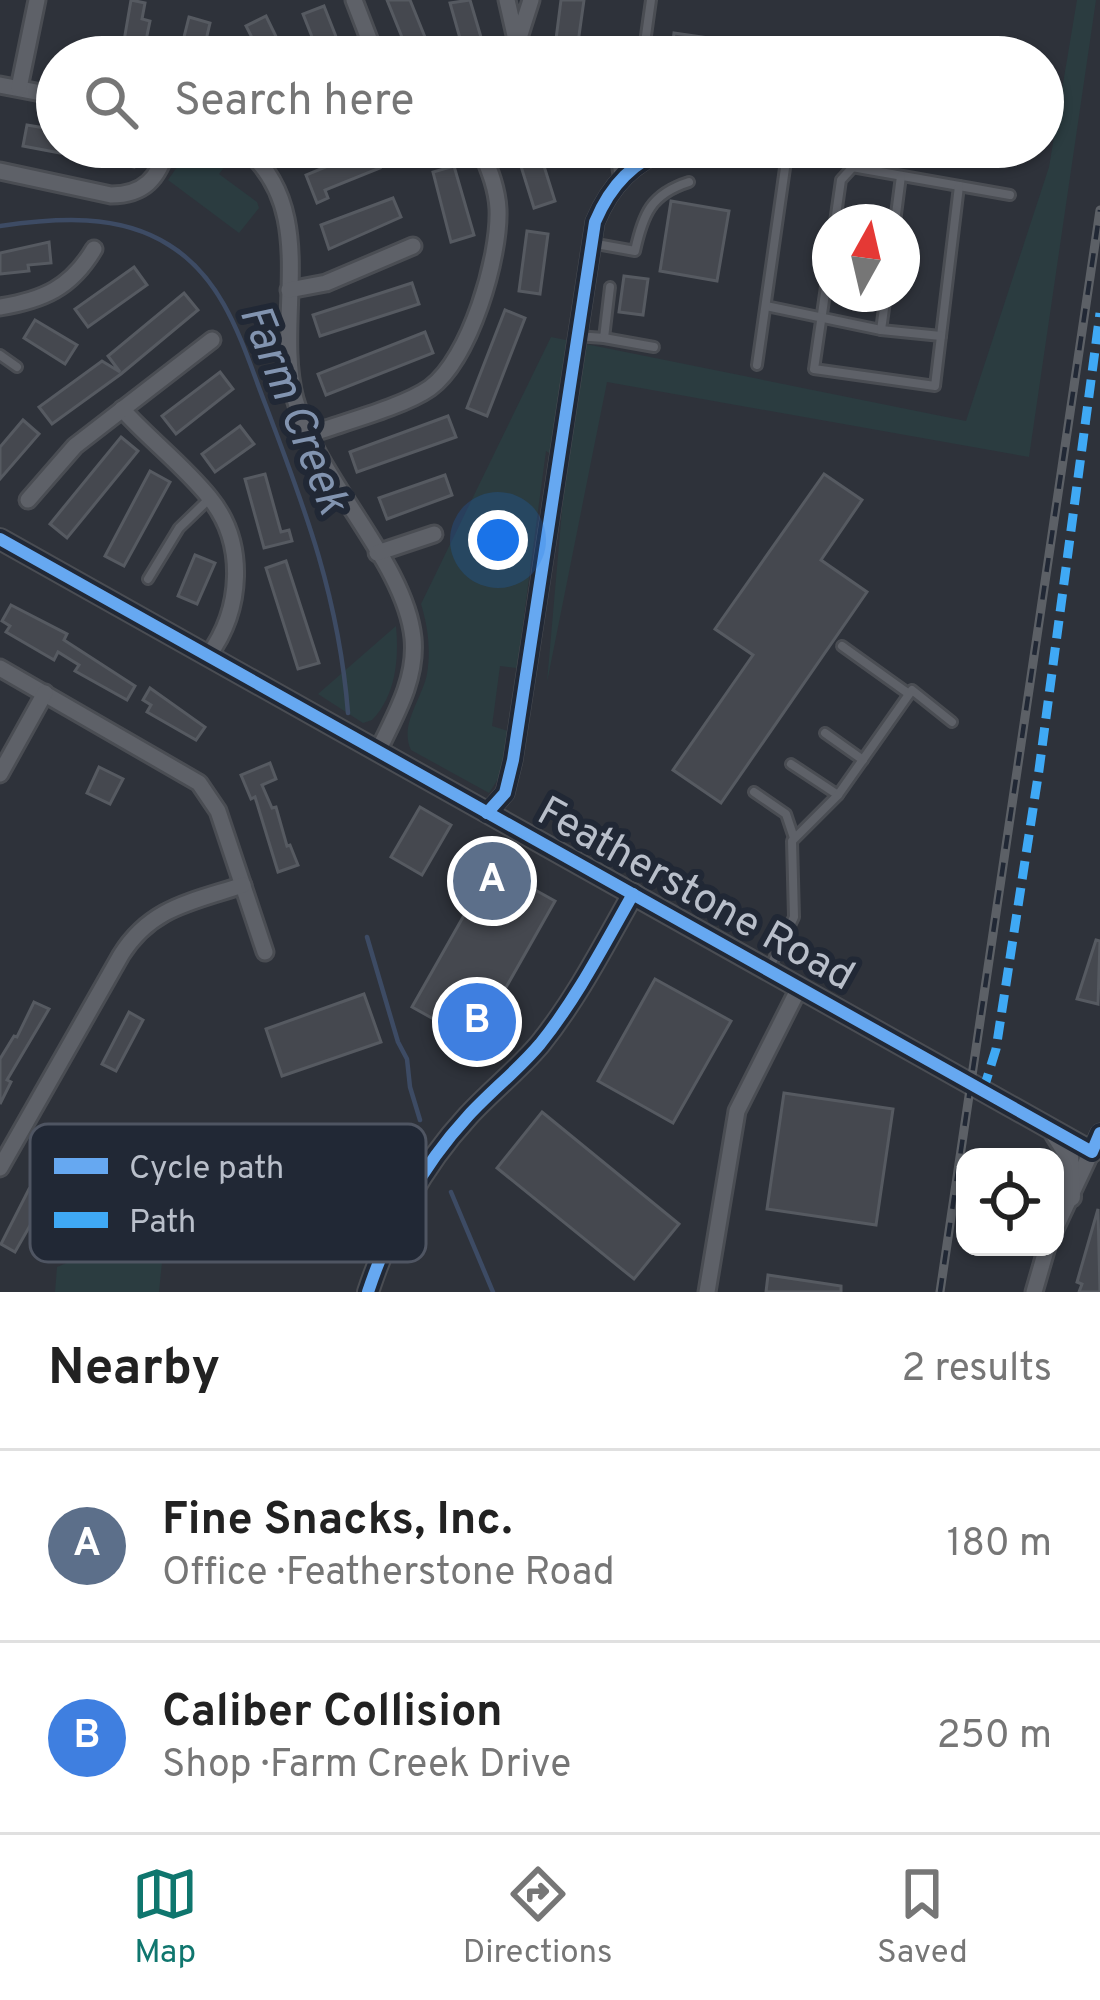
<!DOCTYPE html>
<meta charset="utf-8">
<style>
body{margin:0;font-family:Overpass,sans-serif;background:#f2f2f2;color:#222}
.controls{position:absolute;right:36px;bottom:36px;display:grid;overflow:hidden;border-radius:24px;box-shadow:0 3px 9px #0004}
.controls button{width:108px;height:108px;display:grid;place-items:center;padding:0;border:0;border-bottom:3px solid #e0e0e0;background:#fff;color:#222;font:60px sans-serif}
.compass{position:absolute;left:812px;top:204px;width:108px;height:108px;border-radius:50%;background:#fff;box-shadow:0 3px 9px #0004;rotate:8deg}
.you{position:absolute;left:498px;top:540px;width:42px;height:42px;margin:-30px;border:9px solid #fff;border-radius:50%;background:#1a73e8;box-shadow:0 0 0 18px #1a73e833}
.badge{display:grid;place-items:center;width:78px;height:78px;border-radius:50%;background:#0f766e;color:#fff;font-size:39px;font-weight:700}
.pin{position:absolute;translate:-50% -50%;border:6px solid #fff;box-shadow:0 3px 12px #0006}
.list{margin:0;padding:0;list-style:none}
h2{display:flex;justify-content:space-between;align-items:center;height:156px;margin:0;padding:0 48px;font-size:51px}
h2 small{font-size:39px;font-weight:400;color:#767676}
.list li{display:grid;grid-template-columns:78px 1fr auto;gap:36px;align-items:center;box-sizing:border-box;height:192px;padding:0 48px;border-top:3px solid #e0e0e0}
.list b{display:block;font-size:45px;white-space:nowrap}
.list p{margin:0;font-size:39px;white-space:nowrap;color:#767676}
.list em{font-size:39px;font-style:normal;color:#767676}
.icon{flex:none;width:66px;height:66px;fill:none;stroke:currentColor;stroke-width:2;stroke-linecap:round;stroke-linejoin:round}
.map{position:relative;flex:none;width:1100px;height:1292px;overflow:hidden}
.search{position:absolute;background:#fff;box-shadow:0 3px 9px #0004;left:36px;right:36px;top:36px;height:132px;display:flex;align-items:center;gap:30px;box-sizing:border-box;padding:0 42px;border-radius:66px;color:#767676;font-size:45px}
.sheet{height:540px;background:#fff}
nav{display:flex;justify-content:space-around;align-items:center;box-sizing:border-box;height:168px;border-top:3px solid #e0e0e0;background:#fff;font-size:33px;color:#767676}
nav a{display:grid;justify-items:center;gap:6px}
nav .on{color:#0f766e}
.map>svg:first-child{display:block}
.green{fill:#2b3c40}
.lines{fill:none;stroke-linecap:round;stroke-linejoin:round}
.stream{stroke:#3d4b64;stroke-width:4.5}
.building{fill:#45484f;stroke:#565a61;stroke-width:3}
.service-casing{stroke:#4a4d53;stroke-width:14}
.minor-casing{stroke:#4a4d53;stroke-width:21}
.tertiary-casing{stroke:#4a4d53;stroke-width:24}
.service{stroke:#5e6168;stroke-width:8}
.minor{stroke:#5e6168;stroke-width:15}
.tertiary{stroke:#5e6168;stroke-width:18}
.rail-casing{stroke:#5c6066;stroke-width:9}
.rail{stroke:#212835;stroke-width:4.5;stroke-dasharray:14;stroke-linecap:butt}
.quiet{stroke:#3fa9f5;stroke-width:9;stroke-dasharray:18 9;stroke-linecap:butt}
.cycleway-casing{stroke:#212835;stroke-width:20}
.cycleway{stroke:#66a8f1;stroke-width:12}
.labels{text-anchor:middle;stroke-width:12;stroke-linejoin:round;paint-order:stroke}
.street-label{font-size:42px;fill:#b9bfca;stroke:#212835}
.water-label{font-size:45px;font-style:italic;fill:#8294b0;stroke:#212835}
.key{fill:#212835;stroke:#4f5562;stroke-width:3}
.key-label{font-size:33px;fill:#b9bfca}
</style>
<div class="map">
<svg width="1100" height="1292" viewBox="0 0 1100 1292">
<rect width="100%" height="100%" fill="#2e323a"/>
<g class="green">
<path d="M1077,0H1096L1029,457L607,382L547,682L566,464L546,451L517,668L500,666L492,726L508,731L502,773L489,793L411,750C399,725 422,699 427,674C431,650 428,627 421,604L551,337L966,421L1049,167Z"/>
<polygon points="191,147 226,165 219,174 257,202 259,208 239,233 168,180"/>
<path d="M396,626C399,659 396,695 372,720L363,723L318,694Z"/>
<polygon points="169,1193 159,1292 55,1292 57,1267 103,1248 106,1232 97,1204 126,1195"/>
</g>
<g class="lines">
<g class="stream">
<path d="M0,226C56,218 119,213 169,245C226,280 243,347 266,406C306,511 339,599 348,713"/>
<polyline points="367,937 398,1042 407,1059 410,1087 420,1120"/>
<polyline points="451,1192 493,1292"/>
</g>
</g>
<g class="building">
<polygon points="131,0 145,3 142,19 150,21 145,45 124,41"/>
<polygon points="387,0 410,0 433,57 410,57"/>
<polygon points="470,0 483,44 463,49 450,3"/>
<polygon points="561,0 584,0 577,50 555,47"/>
<polygon points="324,6 344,57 320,57 303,14"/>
<polygon points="266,16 286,57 262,57 246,26"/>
<polygon points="189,17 210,23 202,57 179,57"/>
<polygon points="674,33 709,38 706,57 671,57"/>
<polygon points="27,125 57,130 57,147 138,147 134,167 23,146"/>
<polygon points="515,147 538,147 555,201 534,208"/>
<polygon points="371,148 380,168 325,190 328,198 317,203 306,175"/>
<polygon points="454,166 474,235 451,242 433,172"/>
<polygon points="393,198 401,217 329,249 321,225"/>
<polygon points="671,201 729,211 717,281 660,271"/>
<polygon points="527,231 548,234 540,294 519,291"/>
<polygon points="49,242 51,263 28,265 29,271 0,274 0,253"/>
<polygon points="134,267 147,285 88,327 75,309"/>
<polygon points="624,276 648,279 643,315 619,312"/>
<polygon points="412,283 419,304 320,336 313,315"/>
<polygon points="184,293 198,310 121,374 52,424 39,407 102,361 120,372 108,356"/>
<polygon points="505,310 525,318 487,416 467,408"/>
<polygon points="35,320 77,345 65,364 24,338"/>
<polygon points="425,332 433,353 326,395 318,374"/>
<polygon points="220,372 233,389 176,434 162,416"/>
<polygon points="448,416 456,437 357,472 350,452"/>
<polygon points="23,420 39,434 0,479 0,447"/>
<polygon points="240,426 254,444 215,472 202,454"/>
<polygon points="121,437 138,451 67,538 50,524"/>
<polygon points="150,471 170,482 124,566 105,556"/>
<polygon points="265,474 281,532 289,530 292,541 264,548 245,479"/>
<polygon points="824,474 862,500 821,560 867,592 721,803 673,770 753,655 715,629"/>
<polygon points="445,475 452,495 387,519 379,498"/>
<polygon points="195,555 215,563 197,604 178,596"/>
<polygon points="286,561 319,663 298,669 266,568"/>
<polygon points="11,605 67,634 64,640 135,686 127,700 75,671 79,665 58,652 54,660 6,632 10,626 2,621"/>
<polygon points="150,688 205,727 196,740 147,712 151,705 143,700"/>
<polygon points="270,763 276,779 262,785 272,808 276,807 287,846 290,845 298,865 278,872 255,797 251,799 241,775"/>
<polygon points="99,767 123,779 110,804 87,793"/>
<polygon points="420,807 451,825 422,875 391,857"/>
<polygon points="492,866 555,901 475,1042 412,1007"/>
<polygon points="1096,940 1100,941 1098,1004 1077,999"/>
<polygon points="655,979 731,1021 673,1123 598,1081"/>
<polygon points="364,994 381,1042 282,1076 266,1029"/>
<polygon points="34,1002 49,1009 7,1080 11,1082 0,1104 0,1059 14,1036 17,1037"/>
<polygon points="129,1012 143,1020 116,1071 102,1064"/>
<polygon points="784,1093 893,1109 876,1225 767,1209"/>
<polygon points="542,1112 679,1224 634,1279 497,1168"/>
<polygon points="29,1189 43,1196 40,1202 50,1207 43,1219 36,1215 15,1252 1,1244"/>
<polygon points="1098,1209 1100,1292 1079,1292 1082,1284 1077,1282"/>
<polygon points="768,1275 841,1286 841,1292 766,1292"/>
</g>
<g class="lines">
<defs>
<g id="service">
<polyline points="643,57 651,0"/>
<polyline points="614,147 619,178"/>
<polyline points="833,147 852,167 1010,195"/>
<polyline points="997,147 1006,148"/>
<polyline points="835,222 841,180 852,168"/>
<polyline points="895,222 901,176"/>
<path d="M591,243L635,251C643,214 651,194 689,182"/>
<polyline points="830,259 814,369 935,386 959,186"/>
<polyline points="766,306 881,330 941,336"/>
<polyline points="881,330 886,294"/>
<polyline points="577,336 604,338 610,287"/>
<polyline points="604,338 654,347"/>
<polyline points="0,355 17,367"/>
<polyline points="757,365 788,147"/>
<polyline points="148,579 179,528 209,499"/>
<polyline points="842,646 909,694"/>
<polyline points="825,733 863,760"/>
<polyline points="791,764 838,795"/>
<polyline points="754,792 786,814 794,838"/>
<polyline points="769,969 794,917 792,841 838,795 912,690 952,722"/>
</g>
<g id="minor">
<polyline points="354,0 376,57"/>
<polyline points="507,0 517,44 531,0"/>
<polyline points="0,85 57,96"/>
<polyline points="19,88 37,0"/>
<path d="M243,147C322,210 273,316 295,399C317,481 405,561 413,638C417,679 395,716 378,751"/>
<path d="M0,171L111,195C144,195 159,178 167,147"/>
<polyline points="289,290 326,283 413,246"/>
<path d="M0,307C43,300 71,288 94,249"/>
<path d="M122,409C150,440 183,465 209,497C247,543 242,610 208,656"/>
<path d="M308,435C341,423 403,407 430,388C470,359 500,257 498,209C497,187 488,167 480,147"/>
<polyline points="28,500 75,446 212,340"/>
<polyline points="377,553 434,534"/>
<polyline points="0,668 199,783 218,811 265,952"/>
<polyline points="0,774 45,693"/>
<path d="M487,813L505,793L513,760L595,222C611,184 633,162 671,147"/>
<path d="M0,1168L121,955C151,907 192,902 243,885"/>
<polyline points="1055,1229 1100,1133"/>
<polyline points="707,1292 737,1111 799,988"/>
<polyline points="1034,1292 1047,1247"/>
</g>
<g id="tertiary">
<polyline points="0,539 1092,1152"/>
<polyline points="1055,1134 1069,1156 1071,1197"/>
<path d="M368,1292C390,1226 420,1168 468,1116C491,1091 518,1070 540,1044C577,998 604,945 633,894"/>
</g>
</defs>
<use href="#service" class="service-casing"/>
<use href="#minor" class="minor-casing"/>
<use href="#tertiary" class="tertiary-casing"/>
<use href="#service" class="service"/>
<use href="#minor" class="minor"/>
<use href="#tertiary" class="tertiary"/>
<defs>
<polyline id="rail" points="940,1292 1100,210"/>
</defs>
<use href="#rail" class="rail-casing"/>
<use href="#rail" class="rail"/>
<polyline class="quiet" points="983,1091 996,1049 1039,770 1100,313"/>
<defs>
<g id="cycleway">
<polyline points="0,539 1092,1152 1100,1133"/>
<path d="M487,813L505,793L513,760L595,222C611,184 633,162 671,147"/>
<path d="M368,1292C390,1226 420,1168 468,1116C491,1091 518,1070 540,1044C577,998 604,945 633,894"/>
</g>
</defs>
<use href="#cycleway" class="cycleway-casing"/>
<use href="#cycleway" class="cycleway"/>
</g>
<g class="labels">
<g class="street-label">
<text transform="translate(697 892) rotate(29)" y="15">Featherstone Road</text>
</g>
<g class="water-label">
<text transform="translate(296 408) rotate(68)" y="16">Farm Creek</text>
</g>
</g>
<rect x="30" y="1124" width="396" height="138" rx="18" class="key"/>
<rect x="54" y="1158" width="54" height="16" fill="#66a8f1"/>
<rect x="54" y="1212" width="54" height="16" fill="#3fa9f5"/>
<g class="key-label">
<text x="129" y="1178">Cycle path</text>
<text x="129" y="1232">Path</text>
</g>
</svg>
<div class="controls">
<button><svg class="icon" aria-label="locate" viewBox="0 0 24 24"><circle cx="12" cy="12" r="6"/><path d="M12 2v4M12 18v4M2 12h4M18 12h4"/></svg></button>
</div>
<svg class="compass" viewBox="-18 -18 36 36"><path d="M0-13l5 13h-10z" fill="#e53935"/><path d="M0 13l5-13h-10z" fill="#767676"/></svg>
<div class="you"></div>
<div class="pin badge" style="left:492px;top:881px;background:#5c6f8a">A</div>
<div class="pin badge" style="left:477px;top:1022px;background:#3f7fe0">B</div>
<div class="search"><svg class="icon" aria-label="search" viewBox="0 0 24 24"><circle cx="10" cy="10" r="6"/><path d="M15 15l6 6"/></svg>Search here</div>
</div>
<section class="sheet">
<h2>Nearby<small>2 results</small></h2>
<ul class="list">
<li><span class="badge" style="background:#5c6f8a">A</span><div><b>Fine Snacks, Inc.</b><p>Office · Featherstone Road</p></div><em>180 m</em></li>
<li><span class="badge" style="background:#3f7fe0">B</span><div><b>Caliber Collision</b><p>Shop · Farm Creek Drive</p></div><em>250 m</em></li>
</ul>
</section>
<nav>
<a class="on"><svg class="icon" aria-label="map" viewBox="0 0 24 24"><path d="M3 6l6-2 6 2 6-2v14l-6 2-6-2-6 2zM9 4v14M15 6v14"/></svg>Map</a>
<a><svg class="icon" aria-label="directions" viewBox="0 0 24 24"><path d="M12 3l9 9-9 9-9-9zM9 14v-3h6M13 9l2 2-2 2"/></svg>Directions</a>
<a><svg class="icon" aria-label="saved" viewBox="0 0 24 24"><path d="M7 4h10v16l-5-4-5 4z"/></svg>Saved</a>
</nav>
